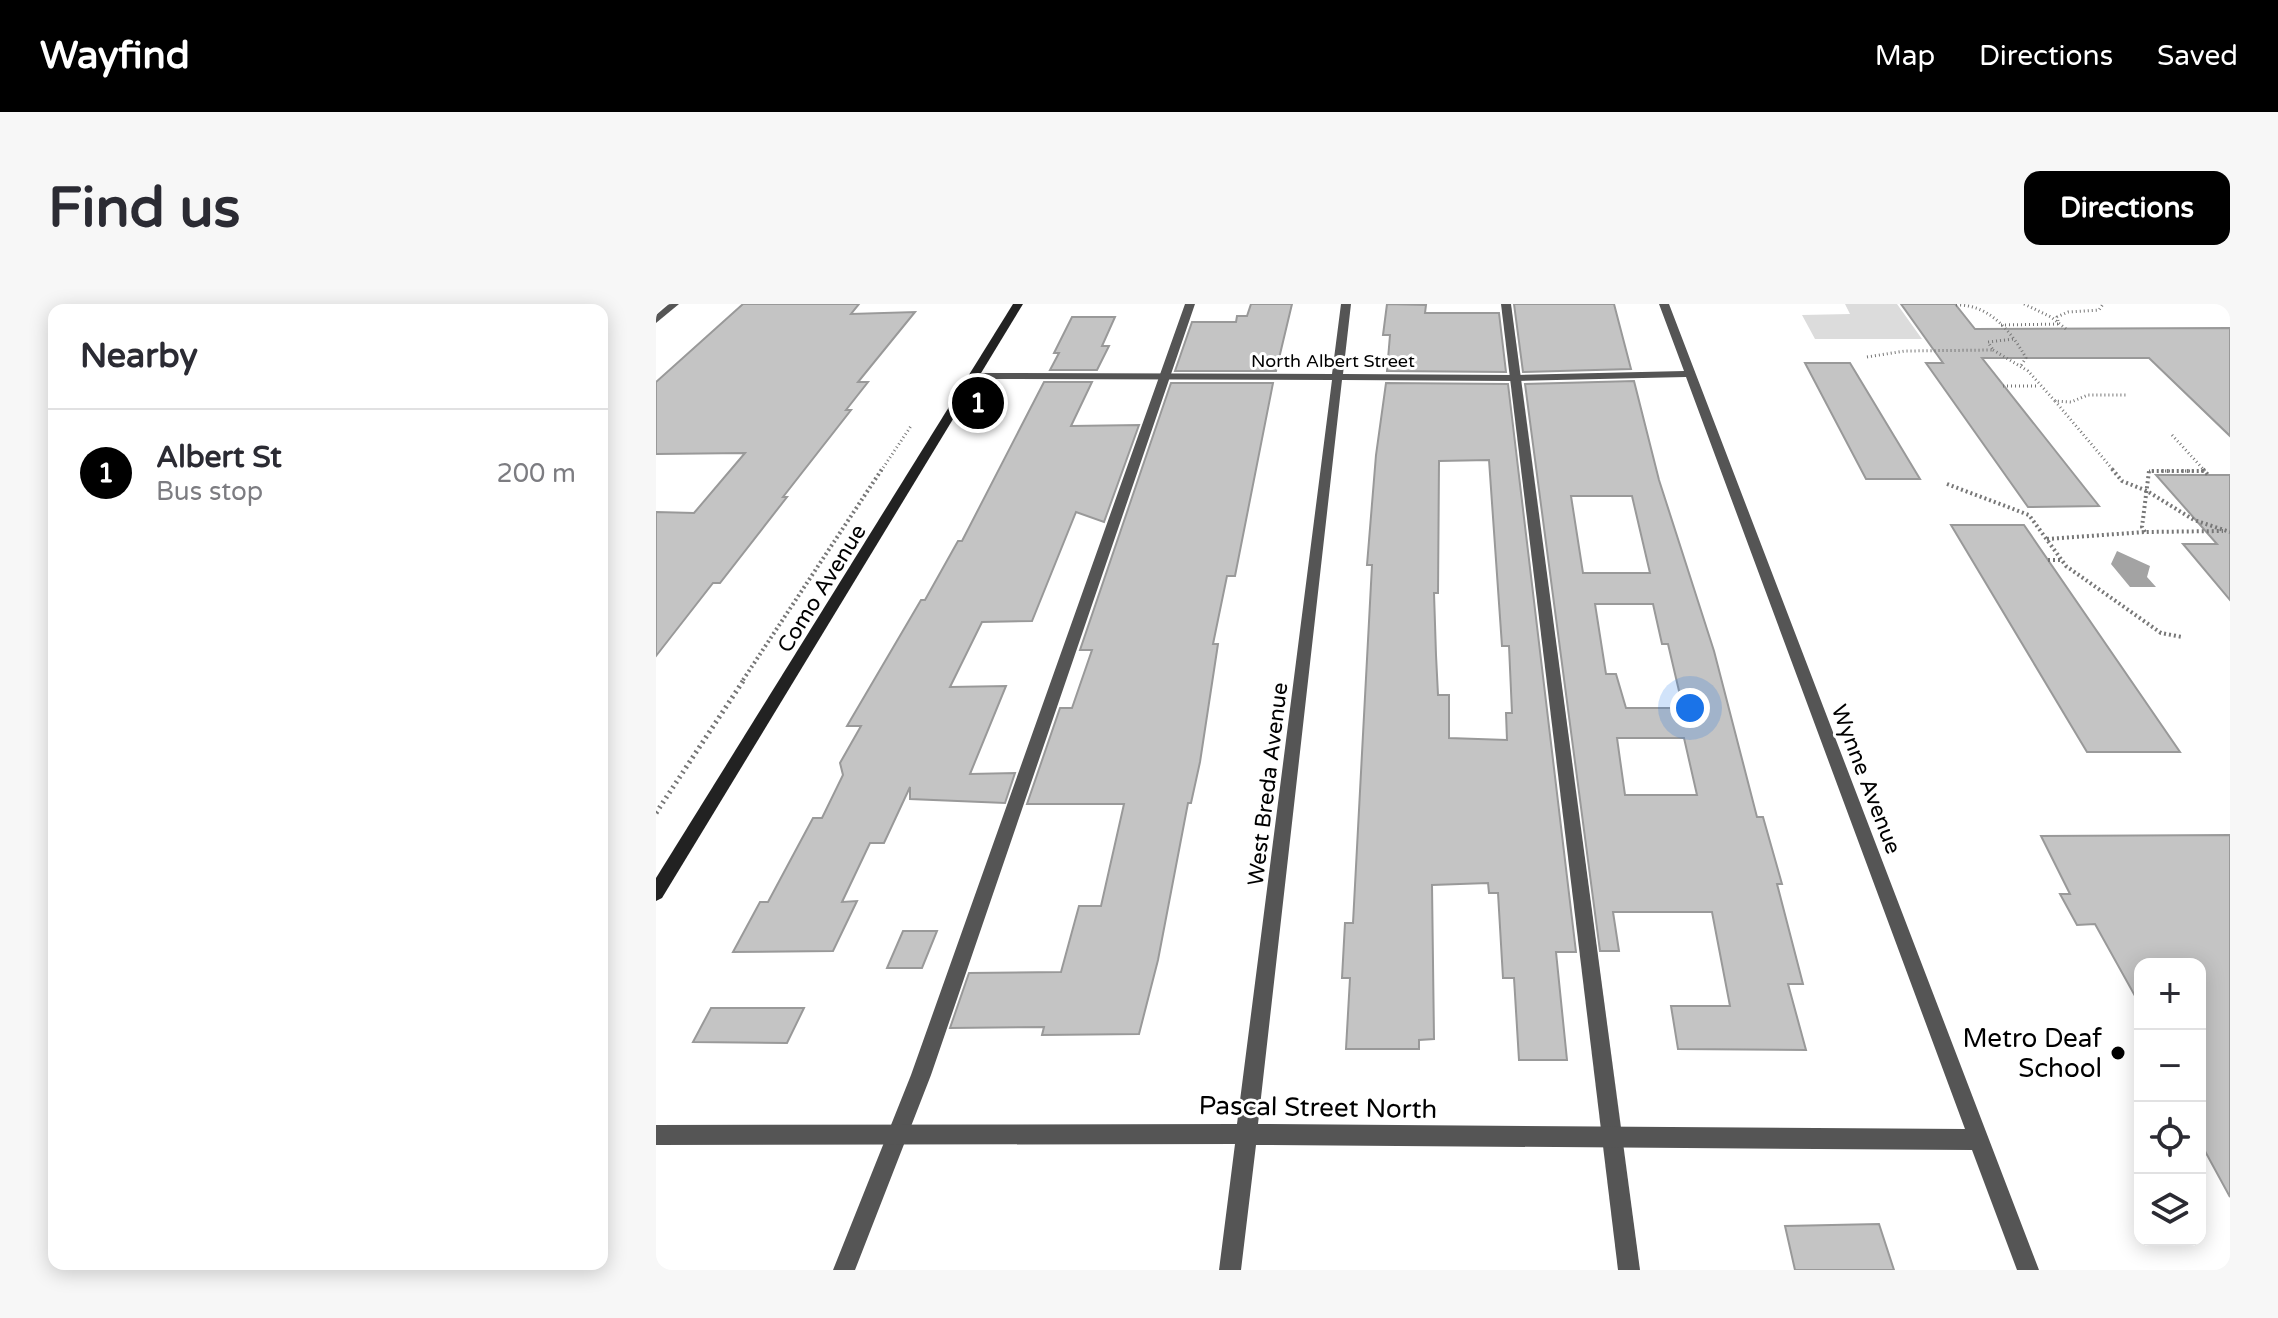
<!DOCTYPE html>
<meta charset="utf-8">
<style>
body{margin:0;font-family:"Varela Round",sans-serif;background:#f7f7f7;color:#2b2b33}
.controls{position:absolute;right:24px;bottom:24px;display:grid;overflow:hidden;border-radius:16px;box-shadow:0 4px 20px #0003}
.controls button{width:72px;height:72px;display:grid;place-items:center;padding:0;border:0;border-bottom:2px solid #e1e1e2;background:#fff;color:#2b2b33;font:40px sans-serif}
.you{position:absolute;left:1034px;top:404px;width:28px;height:28px;margin:-20px;border:6px solid #fff;border-radius:50%;background:#1a73e8;box-shadow:0 0 0 12px #1a73e833}
.badge{display:grid;place-items:center;width:52px;height:52px;border-radius:50%;background:#000;color:#fff;font-size:26px;font-weight:700}
.pin{position:absolute;translate:-50% -50%;border:4px solid #fff;box-shadow:0 2px 8px #0006}
.list{margin:0;padding:0;list-style:none}
h2{display:flex;justify-content:space-between;align-items:center;height:104px;margin:0;padding:0 32px;font-size:34px}
h2 small{font-size:26px;font-weight:400;color:#7c7c81}
.list li{display:grid;grid-template-columns:52px 1fr auto;gap:24px;align-items:center;box-sizing:border-box;height:128px;padding:0 32px;border-top:2px solid #e1e1e2}
.list b{display:block;font-size:30px;white-space:nowrap}
.list p{margin:0;font-size:26px;white-space:nowrap;color:#7c7c81}
.list em{font-size:26px;font-style:normal;color:#7c7c81}
.icon{flex:none;width:44px;height:44px;fill:none;stroke:currentColor;stroke-width:2;stroke-linecap:round;stroke-linejoin:round}
.map{position:relative;flex:none;width:1574px;height:966px;overflow:hidden;border-radius:16px}
header{display:flex;align-items:center;gap:48px;box-sizing:border-box;height:112px;padding:0 40px;background:#000;color:#fff}
header strong{font-size:38px}
nav{display:flex;gap:44px;margin-inline-start:auto;font-size:28px}
.intro{display:flex;align-items:center;justify-content:space-between;box-sizing:border-box;height:192px;padding:0 48px}
h1{margin:0;font-size:56px}
.button{padding:20px 36px;border-radius:16px;background:#000;color:#fff;font-size:28px;font-weight:700}
main{display:flex;gap:48px;padding:0 48px}
aside{flex:1;background:#fff;border-radius:16px;box-shadow:0 4px 20px #0003}
.map>svg:first-child{display:block}
.green{fill:#dcdcdc}
.water{fill:#a3a3a3}
.building{fill:#c4c4c4;stroke:#999;stroke-width:2;fill-rule:evenodd}
.lines{fill:none;stroke-linecap:round;stroke-linejoin:round}
.path-far2{stroke:#777;stroke-width:3;stroke-dasharray:1 3;stroke-linecap:butt}
.path-far1{stroke:#777;stroke-width:4;stroke-dasharray:2 3;stroke-linecap:butt}
.path{stroke:#777;stroke-width:5;stroke-dasharray:2 4;stroke-linecap:butt}
.lane{fill:#555;fill-rule:evenodd}
.street{fill:#555;fill-rule:evenodd}
.secondary{fill:#222;fill-rule:evenodd}
.poi-dot{fill:#000;stroke:#fff;stroke-width:3}
.labels{text-anchor:middle;stroke-width:6;stroke-linejoin:round;paint-order:stroke}
.far-street-label{font-size:18px;fill:#000;stroke:#fff}
.street-label{font-size:22px;fill:#000;stroke:#fff}
.near-poi-label{font-size:26px;fill:#000;stroke:#fff;text-anchor:end}
.near-street-label{font-size:26px;fill:#000;stroke:#fff}
</style>
<header>
<strong>Wayfind</strong>
<nav><a>Map</a><a>Directions</a><a>Saved</a></nav>
</header>
<div class="intro"><h1>Find us</h1><a class="button">Directions</a></div>
<main>
<aside>
<h2>Nearby<small></small></h2>
<ul class="list">
<li><span class="badge">1</span><div><b>Albert St</b><p>Bus stop</p></div><em>200 m</em></li>
</ul>
</aside>
<div class="map">
<svg width="1574" height="966" viewBox="0 0 1574 966">
<rect width="100%" height="100%" fill="#fff"/>
<polygon class="green" points="1189,0 1241,0 1266,35 1159,35 1146,11 1194,10"/>
<polygon class="water" points="1461,247 1494,262 1491,273 1500,283 1474,283 1455,260"/>
<g class="building">
<polygon points="87,0 203,0 195,10 259,8 202,78 212,78 190,106 195,106 127,193 131,193 64,279 57,279 0,352 0,208 38,209 89,149 0,150 0,78"/>
<polygon points="595,0 636,0 620,67 519,67 536,18 580,18 581,12 591,12"/>
<polygon points="731,0 770,1 769,9 843,9 850,68 731,67 734,31 727,31"/>
<polygon points="858,0 958,0 975,65 867,68"/>
<polygon points="1245,0 1299,0 1319,25 1574,24 1574,132 1493,54 1326,54 1443,202 1372,203 1270,59 1287,59"/>
<polygon points="416,13 459,13 446,42 453,42 441,66 394,66 403,49 398,49"/>
<polygon points="1149,59 1194,59 1264,175 1210,175"/>
<path d="M978,77L1003,176L1058,347L1101,513H1107L1126,580H1121L1147,680H1132L1150,746L1022,745L1015,702H1074L1056,608H957L963,647H944L869,80ZM915,192H976L994,269H927ZM939,300H997L1006,340H1012L1027,404H970L960,370H950ZM961,434H1028L1041,491H969Z"/>
<polygon points="388,78 436,78 415,122 483,121 448,218 420,208 376,317 326,318 294,383 350,382 314,470 359,469 349,499 254,495 254,483 228,539 214,539 186,598 201,597 177,647 77,648 104,598 112,598 157,514 166,514 187,471 184,459 205,422 191,422 265,296 269,296 302,237 306,237"/>
<polygon points="515,79 617,79 579,272 571,272 557,340 562,340 544,458 535,499 532,499 502,656 483,730 386,731 388,723 294,724 313,669 405,668 423,602 445,602 468,500 371,500 404,404 416,404 436,346 424,346"/>
<path d="M730,79L852,80L920,648H900L911,756H863L858,674H847L842,589H833L832,579L776,581L778,735L763,736V745H690L694,674H686L689,619H697L716,261H711L720,151ZM833,156L846,342H853L856,409H850L851,436L793,434V391H782L780,351L778,289H782L783,157Z"/>
<polygon points="1500,171 1574,171 1574,296 1527,240 1561,240"/>
<polygon points="1295,221 1368,221 1524,448 1431,448"/>
<polygon points="1574,531 1574,893 1544,838 1544,660 1484,660 1484,701 1439,620 1421,621 1404,590 1414,590 1385,532"/>
<polygon points="247,627 281,627 266,664 231,664"/>
<polygon points="55,704 148,704 131,739 37,738"/>
<polygon points="1223,920 1238,966 1139,966 1129,922"/>
</g>
<g class="lines">
<g class="path-far2">
<polyline points="1368,0 1395,13 1410,25"/>
<path d="M1300,1C1333,0 1355,27 1370,54L1364,63"/>
<polyline points="1402,17 1401,13 1412,8 1443,6 1447,0"/>
<polyline points="1345,21 1405,20"/>
<polyline points="1337,46 1372,67 1399,97 1415,98 1432,91 1472,91"/>
<polyline points="1211,53 1249,47 1337,46 1332,38 1358,35"/>
<polyline points="1347,82 1382,82"/>
<polyline points="1399,97 1458,167"/>
<polyline points="1516,131 1549,167"/>
<polyline points="225,167 255,122"/>
<polyline points="1493,167 1549,167"/>
</g>
<g class="path-far1">
<polyline points="1456,165 1466,177 1491,187 1538,216 1574,228"/>
<polyline points="1547,165 1552,171"/>
<polyline points="1291,180 1373,211 1410,262 1505,329 1526,333"/>
<polyline points="1489,228 1486,223 1493,167 1549,167"/>
<polyline points="1391,235 1489,228 1567,227"/>
<polyline points="1392,256 1404,256"/>
<polyline points="87,376 226,165"/>
</g>
<polyline class="path" points="0,509 89,374"/>
<g class="lane">
<polygon points="529,0 539,0 275,771 199,966 177,966 255,771"/>
<polygon points="845,0 855,0 984,966 962,966"/>
</g>
<g class="street">
<polygon points="13,0 23,0 0,19 0,11"/>
<path d="M685,0H695L687,70L860,71L1028,67L1003,0H1013L1383,966H1361L1316,846L600,841L585,966H563L579,840L0,841V821L581,820L676,76L319,75L314,72L319,69L676,70ZM1030,73L1309,825L602,820L686,76L860,77Z"/>
</g>
<polygon class="secondary" points="357,0 367,0 6,594 0,597 0,574"/>
</g>
<circle class="poi-dot" cx="1462" cy="749" r="8"/>
<g class="labels">
<g class="far-street-label">
<text x="677" y="63">North Albert Street</text>
</g>
<g class="street-label">
<text transform="translate(165 284) rotate(-58)" y="8">Como Avenue</text>
<text transform="translate(1211 475) rotate(69)" y="8">Wynne Avenue</text>
<text transform="translate(611 480) rotate(-83)" y="8">West Breda Avenue</text>
</g>
<g class="near-poi-label">
<text x="1446" y="743">Metro Deaf<tspan x="1446" dy="30">School</tspan></text>
</g>
<g class="near-street-label">
<text transform="translate(662 803) rotate(1)" y="9">Pascal Street North</text>
</g>
</g>
</svg>
<div class="controls">
<button>+</button>
<button>−</button>
<button><svg class="icon" aria-label="locate" viewBox="0 0 24 24"><circle cx="12" cy="12" r="6"/><path d="M12 2v4M12 18v4M2 12h4M18 12h4"/></svg></button>
<button><svg class="icon" aria-label="layers" viewBox="0 0 24 24"><path d="M12 4l9 5-9 5-9-5zM3 14l9 5 9-5"/></svg></button>
</div>
<div class="you"></div>
<div class="pin badge" style="left:322px;top:99px">1</div>
</div>
</main>
